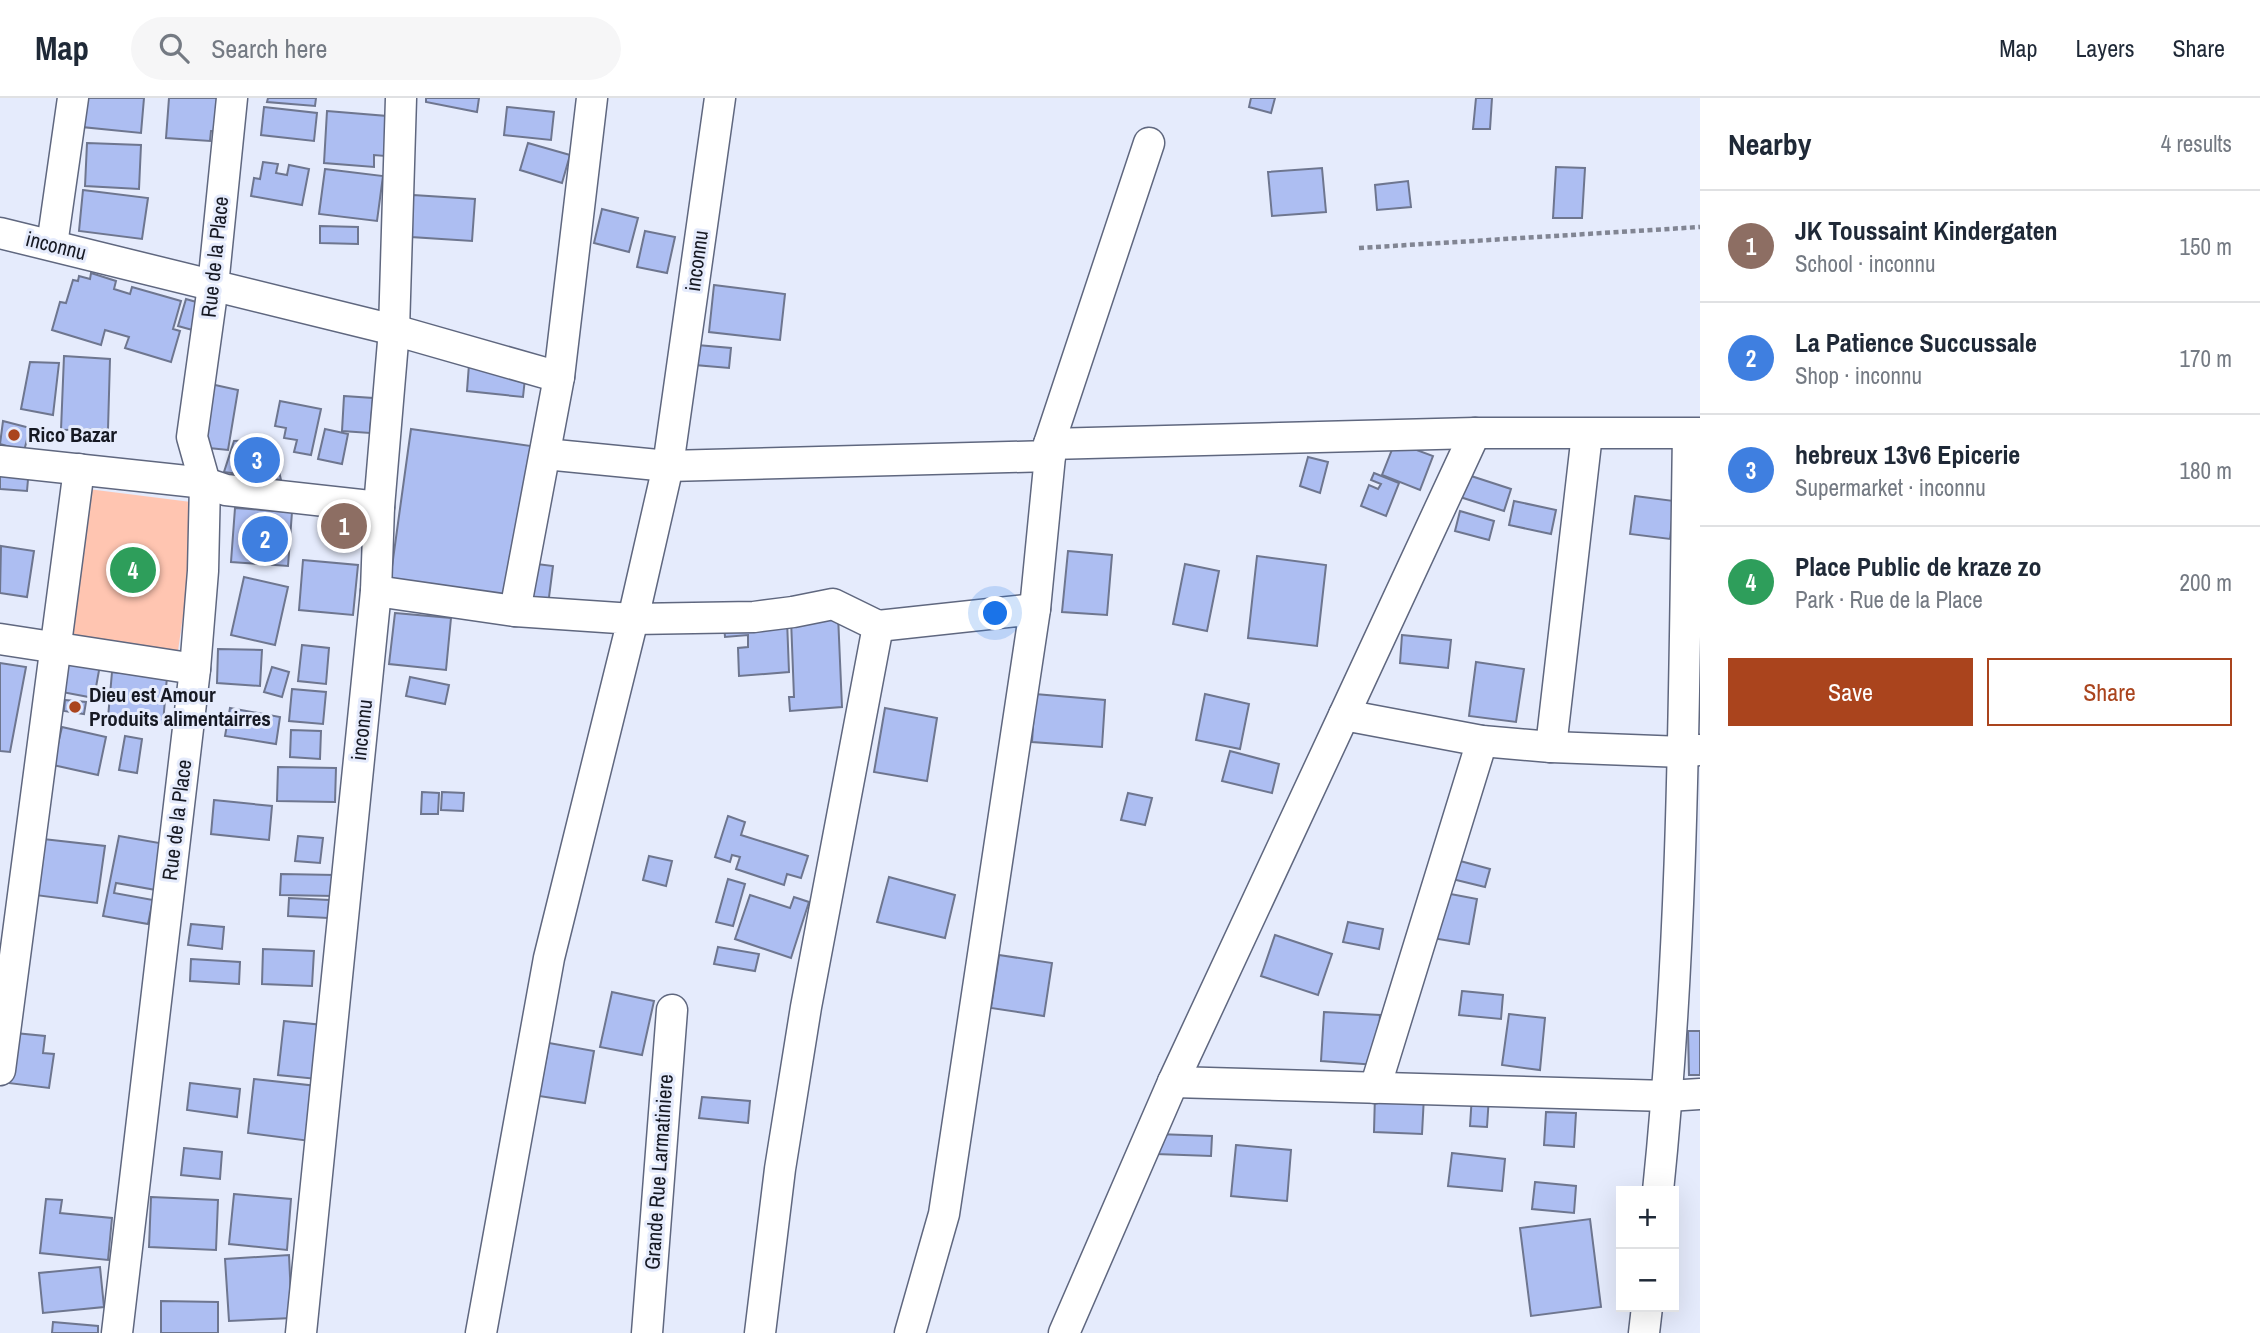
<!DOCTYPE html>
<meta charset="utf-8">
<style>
body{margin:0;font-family:"Archivo Narrow",sans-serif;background:#f6f6f7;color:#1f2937}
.controls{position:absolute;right:21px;bottom:21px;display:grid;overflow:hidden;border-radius:0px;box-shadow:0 7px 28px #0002}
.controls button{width:63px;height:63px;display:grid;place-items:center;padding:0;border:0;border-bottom:2px solid #e0e1e3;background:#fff;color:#1f2937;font:35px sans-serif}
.you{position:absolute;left:996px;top:516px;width:24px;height:24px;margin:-18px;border:5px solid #fff;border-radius:50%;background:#1a73e8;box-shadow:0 0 0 10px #1a73e833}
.badge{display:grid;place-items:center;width:46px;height:46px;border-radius:50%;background:#aa441d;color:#fff;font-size:23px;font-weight:700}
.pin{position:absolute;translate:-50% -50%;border:4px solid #fff;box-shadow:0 2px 7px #0006}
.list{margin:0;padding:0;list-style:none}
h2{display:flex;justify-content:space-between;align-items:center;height:91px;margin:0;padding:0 28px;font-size:30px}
h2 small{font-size:23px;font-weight:400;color:#747a83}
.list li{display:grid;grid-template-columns:46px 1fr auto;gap:21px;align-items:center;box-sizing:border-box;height:112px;padding:0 28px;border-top:2px solid #e0e1e3}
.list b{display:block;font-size:26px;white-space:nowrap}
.list p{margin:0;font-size:23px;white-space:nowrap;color:#747a83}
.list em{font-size:23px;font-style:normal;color:#747a83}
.actions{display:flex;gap:14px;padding:21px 28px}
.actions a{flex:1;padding:16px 0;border:2px solid #aa441d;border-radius:0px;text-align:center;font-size:24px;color:#aa441d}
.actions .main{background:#aa441d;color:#fff}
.icon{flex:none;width:38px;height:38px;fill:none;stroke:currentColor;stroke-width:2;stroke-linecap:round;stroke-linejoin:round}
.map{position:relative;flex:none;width:1700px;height:1235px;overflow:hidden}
header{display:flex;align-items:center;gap:42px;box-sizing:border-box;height:98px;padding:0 35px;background:#fff;border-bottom:2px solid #e0e1e3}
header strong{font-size:33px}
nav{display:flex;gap:38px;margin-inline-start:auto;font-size:24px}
.search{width:490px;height:63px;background:#f6f6f7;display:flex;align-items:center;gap:18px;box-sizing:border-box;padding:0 24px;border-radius:38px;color:#747a83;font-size:26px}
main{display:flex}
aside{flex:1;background:#fff}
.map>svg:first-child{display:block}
.green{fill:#ffc5b1}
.building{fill:#adbef2;stroke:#6e768f;stroke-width:2}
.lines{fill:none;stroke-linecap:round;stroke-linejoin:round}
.minor-casing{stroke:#5f677f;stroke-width:33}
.path{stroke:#818593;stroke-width:4.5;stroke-dasharray:5 3.5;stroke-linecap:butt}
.minor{stroke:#fff;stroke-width:30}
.poi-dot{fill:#aa441d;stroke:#e5ebfc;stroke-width:2.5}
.labels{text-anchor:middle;stroke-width:6;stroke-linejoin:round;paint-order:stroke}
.street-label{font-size:21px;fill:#161923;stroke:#e5ebfc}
.poi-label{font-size:21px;font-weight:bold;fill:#161923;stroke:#e5ebfc;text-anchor:start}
</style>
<header>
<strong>Map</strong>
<div class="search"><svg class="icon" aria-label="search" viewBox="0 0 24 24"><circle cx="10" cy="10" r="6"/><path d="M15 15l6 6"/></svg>Search here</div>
<nav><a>Map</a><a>Layers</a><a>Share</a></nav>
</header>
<main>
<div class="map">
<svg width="1700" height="1235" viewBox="0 0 1700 1235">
<rect width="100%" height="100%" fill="#e5ebfc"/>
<polygon class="green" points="88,391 199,405 177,560 68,540"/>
<g class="building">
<polygon points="85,0 144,0 141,35 82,29"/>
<polygon points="169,0 222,0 220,33 211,33 210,43 166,40"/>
<polygon points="268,0 316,0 315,8 267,4"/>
<polygon points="426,0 479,0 477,14 426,4"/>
<polygon points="1251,0 1275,0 1271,15 1249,9"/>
<polygon points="1476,0 1492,0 1490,31 1473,31"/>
<polygon points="264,9 317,15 314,43 261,37"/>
<polygon points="507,9 554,14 551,42 504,37"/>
<polygon points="327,13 387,18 385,58 374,57 374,69 324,65"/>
<polygon points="87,45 141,47 139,91 85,88"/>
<polygon points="528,45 570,57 562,85 520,72"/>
<polygon points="263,64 278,66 276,75 287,77 289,67 309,71 302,107 251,98 254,80 260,81"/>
<polygon points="1556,69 1585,70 1582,120 1553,120"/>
<polygon points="1322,70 1326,114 1272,118 1268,74"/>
<polygon points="325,71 383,78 377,123 319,116"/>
<polygon points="1408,83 1411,109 1377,112 1375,87"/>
<polygon points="83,92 148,100 142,141 79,133"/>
<polygon points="413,97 475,101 472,143 411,139"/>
<polygon points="602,111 638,120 629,154 594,145"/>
<polygon points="320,128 358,129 358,146 320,145"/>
<polygon points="645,133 675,139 667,175 637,169"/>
<polygon points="91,175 116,183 114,191 130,196 132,189 181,203 173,231 180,233 171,264 125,250 129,239 105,232 101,247 52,232 60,204 66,205 73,182 78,183 79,178 90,181"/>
<polygon points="714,187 785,196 780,242 709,234"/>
<polygon points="186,201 203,206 196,233 178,228"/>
<polygon points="697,247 731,250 729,270 695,267"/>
<polygon points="64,258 110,261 108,331 61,332"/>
<polygon points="30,264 59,265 53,317 21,311"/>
<polygon points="469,266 526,271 523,299 467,293"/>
<polygon points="206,285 238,292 228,352 209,350 209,343 197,342"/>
<polygon points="344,298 373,300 370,335 342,333"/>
<polygon points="280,303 321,311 311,357 294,354 297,342 284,340 286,330 275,328"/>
<polygon points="3,323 30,330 24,353 0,346"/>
<polygon points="325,331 348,336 342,366 318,361"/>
<polygon points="411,331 531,348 509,500 390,483"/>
<polygon points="256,342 273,347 281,382 224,374 234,343"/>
<polygon points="1395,344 1433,358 1420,392 1382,377"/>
<polygon points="1308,359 1328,364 1320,395 1300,388"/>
<polygon points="0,368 29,370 27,393 0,391"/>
<polygon points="1374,375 1399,385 1386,418 1361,408 1369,387 1378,391 1381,386 1371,382"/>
<polygon points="1465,376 1511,391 1504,413 1457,398"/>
<polygon points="1635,398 1674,403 1670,441 1630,436"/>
<polygon points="1514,403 1556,412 1551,436 1509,427"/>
<polygon points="333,407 361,414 352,448 325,442"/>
<polygon points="235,410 292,414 288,468 231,464"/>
<polygon points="1460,413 1494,423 1489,442 1455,433"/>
<polygon points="1,448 34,453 27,499 0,495"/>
<polygon points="1068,453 1112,457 1107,517 1062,514"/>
<polygon points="1257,458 1326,467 1317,548 1248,540"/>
<polygon points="303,462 358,467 353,517 299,512"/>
<polygon points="537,466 553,468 548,507 531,505"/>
<polygon points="1185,466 1219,473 1207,533 1173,526"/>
<polygon points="244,479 288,489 275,547 231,537"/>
<polygon points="395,515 451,520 446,572 389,566"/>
<polygon points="838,517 842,609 790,613 789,599 794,599 791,521"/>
<polygon points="787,522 789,574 739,578 738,550 748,549 748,537 725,539 724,527"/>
<polygon points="1402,537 1451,542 1448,570 1400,565"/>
<polygon points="302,547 329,550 326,586 298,583"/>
<polygon points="218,551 262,552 260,588 217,585"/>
<polygon points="68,561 100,567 94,600 62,594"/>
<polygon points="1476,564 1524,571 1516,624 1469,618"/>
<polygon points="0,565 26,569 10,654 0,653"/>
<polygon points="272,569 289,574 282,599 264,594"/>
<polygon points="112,574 167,579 163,625 108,620"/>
<polygon points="410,579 449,587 445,606 406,598"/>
<polygon points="292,591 326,594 323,626 289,623"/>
<polygon points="1035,596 1105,602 1102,649 1032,644"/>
<polygon points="1205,596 1249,606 1240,651 1196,642"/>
<polygon points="65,602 86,604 84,616 64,613"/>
<polygon points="230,610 280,619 276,646 225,638"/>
<polygon points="885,610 937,620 927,683 874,674"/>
<polygon points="62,629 106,639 98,677 53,667"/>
<polygon points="291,632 321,633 320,661 290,659"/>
<polygon points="125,638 142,641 137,675 119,672"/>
<polygon points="1230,653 1279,666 1272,695 1222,683"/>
<polygon points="278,669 336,670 335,704 277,703"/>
<polygon points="422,694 439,695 438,716 421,716"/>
<polygon points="442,694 464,695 463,713 441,712"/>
<polygon points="1128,695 1152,700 1145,727 1121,722"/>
<polygon points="214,702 272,708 269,742 211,736"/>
<polygon points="728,718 745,724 741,737 808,758 801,780 787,776 784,787 736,771 740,759 732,757 730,764 715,759"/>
<polygon points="119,738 165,746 156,792 116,785 114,795 153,802 148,826 103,818"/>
<polygon points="298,738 323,740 320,765 295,763"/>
<polygon points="43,741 105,748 97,805 35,797"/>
<polygon points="649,758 672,763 666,788 643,782"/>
<polygon points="1449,760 1490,771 1485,789 1444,779"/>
<polygon points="281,776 335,777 334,798 280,797"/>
<polygon points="889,779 955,797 945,840 877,824"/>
<polygon points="728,781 745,786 733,828 716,824"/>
<polygon points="1440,794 1477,801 1469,846 1432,840"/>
<polygon points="750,797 790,810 794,799 809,804 791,860 735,841"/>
<polygon points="289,800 329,802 328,820 288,818"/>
<polygon points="1348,824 1383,831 1379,851 1343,844"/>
<polygon points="191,826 224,829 222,851 188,847"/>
<polygon points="1275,837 1332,856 1318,897 1261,878"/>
<polygon points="718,849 759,856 755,873 714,866"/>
<polygon points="263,851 314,853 312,888 262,886"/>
<polygon points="999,857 1052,865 1044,918 991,910"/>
<polygon points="191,861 240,864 239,886 190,883"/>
<polygon points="1462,893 1503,897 1501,921 1459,917"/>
<polygon points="612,894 654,903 642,957 600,949"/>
<polygon points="1324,914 1380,917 1377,967 1321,963"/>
<polygon points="1509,916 1545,920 1540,972 1502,967"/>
<polygon points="284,923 323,927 317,981 278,977"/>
<polygon points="1688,933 1700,933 1700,977 1689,977"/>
<polygon points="15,935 45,938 43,955 54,956 49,990 8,985"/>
<polygon points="549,945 594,953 585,1005 539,998"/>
<polygon points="254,981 317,988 310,1043 248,1035"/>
<polygon points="190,985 240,991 237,1019 187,1012"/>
<polygon points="1375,996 1424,998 1422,1036 1374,1034"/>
<polygon points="1472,997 1489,998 1487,1029 1470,1028"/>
<polygon points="702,999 750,1003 748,1025 699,1020"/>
<polygon points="1546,1014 1576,1015 1574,1049 1544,1047"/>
<polygon points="1157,1036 1212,1038 1211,1058 1156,1056"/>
<polygon points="1236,1047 1291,1052 1287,1103 1231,1098"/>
<polygon points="184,1050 222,1054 220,1081 181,1077"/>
<polygon points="1452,1055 1505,1061 1502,1093 1448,1088"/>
<polygon points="1535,1084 1576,1088 1574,1115 1532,1111"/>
<polygon points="234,1096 291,1101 287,1152 229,1146"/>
<polygon points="151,1099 218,1102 216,1152 149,1149"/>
<polygon points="46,1101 62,1102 60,1115 112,1120 108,1162 40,1155"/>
<polygon points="1590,1121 1601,1209 1531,1218 1520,1130"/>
<polygon points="289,1157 292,1220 229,1223 225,1161"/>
<polygon points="100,1169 104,1209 43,1215 39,1175"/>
<polygon points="161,1203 218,1204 218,1235 161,1235"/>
<polygon points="53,1224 98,1228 98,1235 52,1235"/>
</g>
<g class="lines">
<defs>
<g id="minor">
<polyline points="720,0 668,368 633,521 754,519 793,514 833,506 878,528 806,909 780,1071 760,1235"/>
<polyline points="0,135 394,232 559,279"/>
<polyline points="52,147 73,0"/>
<polyline points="1049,346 1475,335 1700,335"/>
<polyline points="545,356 668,368 1050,358 1049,346 1149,45"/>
<polyline points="0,363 205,385 226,392 379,409 376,493 301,1235"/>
<polyline points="379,409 394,232 401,0"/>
<polyline points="376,493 515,513 633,521 549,860 481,1235"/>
<polyline points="1035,511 1050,358"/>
<polyline points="515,513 559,279 592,0"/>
<polyline points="878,528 1035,511 944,1116 910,1235"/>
<polyline points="0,541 195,571"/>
<polyline points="1344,617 1475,335"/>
<polyline points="1551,649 1587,336"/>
<polyline points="0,972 79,371"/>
<polyline points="1173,984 1668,998 1700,996"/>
<polyline points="1375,990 1482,643"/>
<path d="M1658,1093C1684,842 1684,588 1688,336"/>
<polyline points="117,1235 195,571 203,473 205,385 192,339 213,188 232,0"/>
<polyline points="647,1235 672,912"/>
<polyline points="1064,1235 1173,984 1344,617 1482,643 1551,649 1683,654 1700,652"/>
<polyline points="1644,1235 1647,1209"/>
</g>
</defs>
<use href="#minor" class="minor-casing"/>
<polyline class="path" points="1359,150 1700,129"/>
<use href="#minor" class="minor"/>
</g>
<g class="poi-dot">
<circle cx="14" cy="337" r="7"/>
<circle cx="75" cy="609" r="7"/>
</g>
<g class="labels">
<g class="street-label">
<text transform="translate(56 148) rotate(14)" y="7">inconnu</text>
<text transform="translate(215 159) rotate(-84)" y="7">Rue de la Place</text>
<text transform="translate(697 163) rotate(-82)" y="7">inconnu</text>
<text transform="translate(362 632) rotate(-84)" y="7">inconnu</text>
<text transform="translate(177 722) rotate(-83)" y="7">Rue de la Place</text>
<text transform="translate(659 1074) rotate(-86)" y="7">Grande Rue Larmatiniere</text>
</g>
<g class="poi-label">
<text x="28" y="344">Rico Bazar</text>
<text x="89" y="604">Dieu est Amour<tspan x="89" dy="24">Produits alimentairres</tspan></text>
</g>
</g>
</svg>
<div class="controls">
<button>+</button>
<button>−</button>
</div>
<div class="you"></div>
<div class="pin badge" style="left:344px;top:428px;background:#8d6e63">1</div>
<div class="pin badge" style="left:265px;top:441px;background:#3f7fe0">2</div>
<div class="pin badge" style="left:257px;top:362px;background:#3f7fe0">3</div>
<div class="pin badge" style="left:133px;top:472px;background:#2e9e5b">4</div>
</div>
<aside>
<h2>Nearby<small>4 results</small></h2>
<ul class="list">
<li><span class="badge" style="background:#8d6e63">1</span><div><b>JK Toussaint Kindergaten</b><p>School · inconnu</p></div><em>150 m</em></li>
<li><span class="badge" style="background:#3f7fe0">2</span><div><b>La Patience Succussale</b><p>Shop · inconnu</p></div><em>170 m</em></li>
<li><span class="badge" style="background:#3f7fe0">3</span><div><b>hebreux 13v6 Epicerie</b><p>Supermarket · inconnu</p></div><em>180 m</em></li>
<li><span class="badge" style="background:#2e9e5b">4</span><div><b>Place Public de kraze zo</b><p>Park · Rue de la Place</p></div><em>200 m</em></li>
</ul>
<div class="actions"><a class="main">Save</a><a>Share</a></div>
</aside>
</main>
